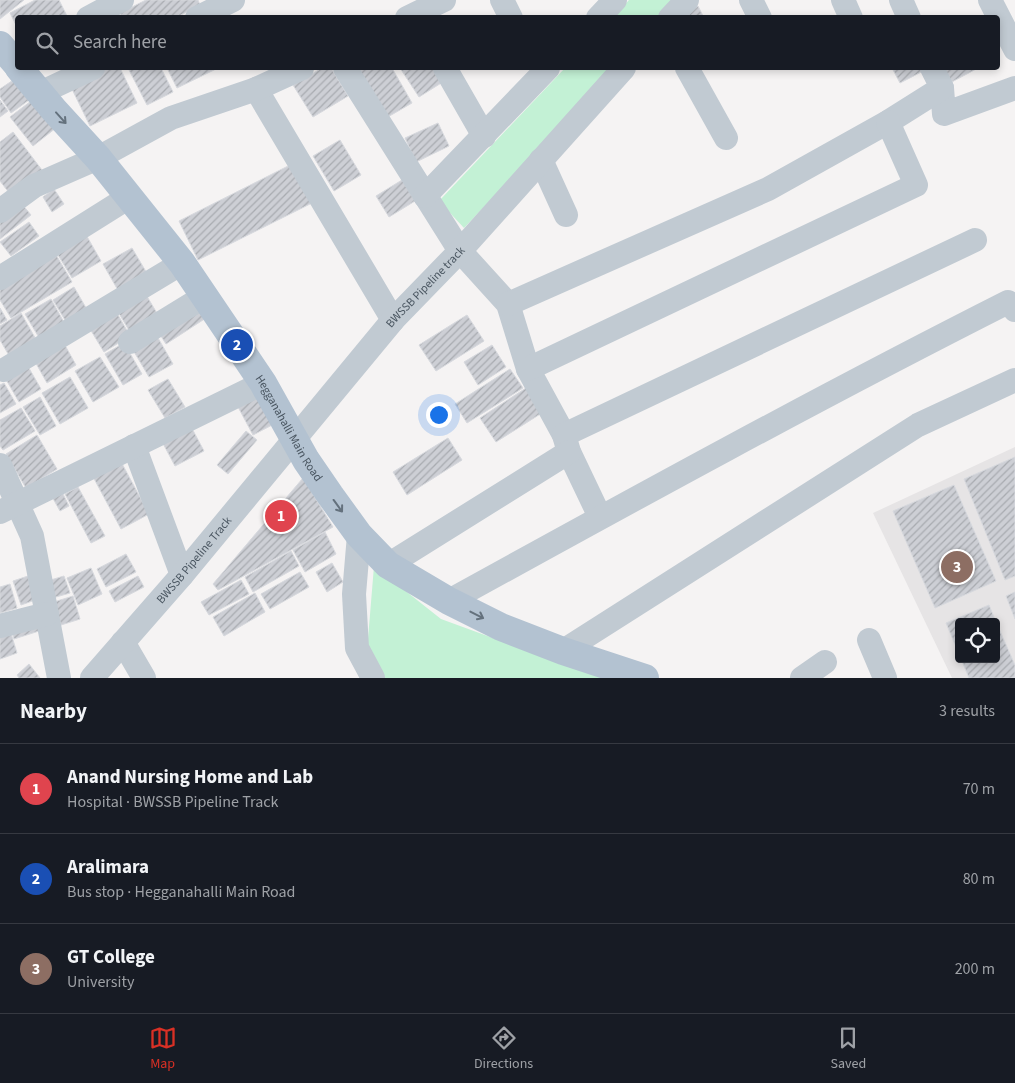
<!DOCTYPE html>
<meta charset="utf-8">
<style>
body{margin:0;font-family:"Source Sans 3",sans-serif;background:#20242c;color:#f1f3f6}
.controls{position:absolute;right:15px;bottom:15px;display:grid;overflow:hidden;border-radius:5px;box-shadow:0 2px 8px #0003}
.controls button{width:45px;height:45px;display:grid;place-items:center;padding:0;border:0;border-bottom:1px solid #363941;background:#171b24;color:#f1f3f6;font:25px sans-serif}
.you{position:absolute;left:438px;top:414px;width:18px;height:18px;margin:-12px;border:4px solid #fff;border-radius:50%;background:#1a73e8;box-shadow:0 0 0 8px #1a73e833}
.badge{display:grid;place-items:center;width:32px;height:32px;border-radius:50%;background:#d93025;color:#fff;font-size:16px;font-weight:700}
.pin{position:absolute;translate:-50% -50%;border:2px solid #fff;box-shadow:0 1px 5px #0006}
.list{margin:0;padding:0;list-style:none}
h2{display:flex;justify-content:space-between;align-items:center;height:65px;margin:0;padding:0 20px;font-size:21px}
h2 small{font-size:16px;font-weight:400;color:#9ea1a6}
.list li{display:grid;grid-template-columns:32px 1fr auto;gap:15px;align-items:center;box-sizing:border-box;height:90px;padding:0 20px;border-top:1px solid #363941}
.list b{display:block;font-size:19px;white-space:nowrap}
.list p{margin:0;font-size:16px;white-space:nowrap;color:#9ea1a6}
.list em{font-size:16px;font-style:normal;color:#9ea1a6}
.icon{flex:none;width:28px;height:28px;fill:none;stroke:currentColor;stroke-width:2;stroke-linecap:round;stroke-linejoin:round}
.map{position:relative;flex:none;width:1015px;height:678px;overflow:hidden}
.search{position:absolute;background:#171b24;box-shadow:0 2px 8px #0003;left:15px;right:15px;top:15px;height:55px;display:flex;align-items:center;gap:12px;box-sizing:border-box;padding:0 18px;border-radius:5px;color:#9ea1a6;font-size:19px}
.sheet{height:335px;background:#171b24}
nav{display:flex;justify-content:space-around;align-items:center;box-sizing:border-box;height:70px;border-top:1px solid #363941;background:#171b24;font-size:14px;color:#9ea1a6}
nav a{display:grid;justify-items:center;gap:2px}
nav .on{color:#d93025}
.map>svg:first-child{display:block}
.education{fill:#e6e4e5;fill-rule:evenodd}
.green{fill:#c3f1d5}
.building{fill:url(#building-hatch);stroke:#d7d9de}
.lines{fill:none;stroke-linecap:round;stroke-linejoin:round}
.minor{stroke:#c1cad2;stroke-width:24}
.major{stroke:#b3c2d1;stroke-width:28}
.oneway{stroke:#64717d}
.labels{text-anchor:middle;stroke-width:4;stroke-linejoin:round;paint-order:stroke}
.street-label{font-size:12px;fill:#4a5661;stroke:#fff}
</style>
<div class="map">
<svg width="1015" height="678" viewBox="0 0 1015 678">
<defs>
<pattern id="building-hatch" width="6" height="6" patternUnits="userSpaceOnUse" patternTransform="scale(1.25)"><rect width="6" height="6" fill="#cdcfd5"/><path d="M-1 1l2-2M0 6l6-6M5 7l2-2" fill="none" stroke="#a8abb0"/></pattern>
</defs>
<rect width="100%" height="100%" fill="#f5f3f3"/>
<path class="education" d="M1015,447V678H952L873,513ZM959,622H996V659H959Z"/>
<g class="green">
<polygon points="629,0 680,0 663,17 613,18"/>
<polygon points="565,68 616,68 464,228 439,201"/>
<polygon points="374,566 441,619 602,678 382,678 367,651"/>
</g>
<g class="building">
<polygon points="0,0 24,0 0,19"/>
<polygon points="35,0 59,0 68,18 18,18 18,29 10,13"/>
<polygon points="146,0 198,0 200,5 175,18 123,18 120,13"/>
<polygon points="698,6 704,18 678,18"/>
<polygon points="106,68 120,68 137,103 90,126 70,85"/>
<polygon points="128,68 161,68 173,92 147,105"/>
<polygon points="167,68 215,68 216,69 177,88"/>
<polygon points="322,68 331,68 348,96 313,117 293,85"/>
<polygon points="357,68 392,68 412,103 386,118"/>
<polygon points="400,68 438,68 446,80 419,97"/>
<polygon points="892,68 929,68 900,83"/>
<polygon points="939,68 978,68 948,84"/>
<polygon points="22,74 36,95 11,113 0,97 0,89"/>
<polygon points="39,95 61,124 33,146 10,117"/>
<polygon points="0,100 8,111 0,117"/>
<polygon points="438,123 449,146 416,162 405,138"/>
<polygon points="13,132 45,174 13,198 0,181 0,142"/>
<polygon points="340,140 361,175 334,191 313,156"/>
<polygon points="298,161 318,200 198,260 179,221"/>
<polygon points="402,180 415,201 389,217 376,196"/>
<polygon points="54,189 64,204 52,212 43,197"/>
<polygon points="21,203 31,215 0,239 0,219"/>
<polygon points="29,222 39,236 11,256 0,242"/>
<polygon points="85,233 101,261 72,278 55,250"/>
<polygon points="132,248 148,275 119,292 103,264"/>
<polygon points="55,253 72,282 11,318 0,300 0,285"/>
<polygon points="74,287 89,313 68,325 53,300"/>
<polygon points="145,293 161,320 133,337 117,310"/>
<polygon points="51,299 66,326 41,341 25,314"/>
<polygon points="197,305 206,318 166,344 157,330"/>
<polygon points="0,308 7,320 0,324"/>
<polygon points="114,308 130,336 104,352 87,324"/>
<polygon points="21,313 38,343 11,359 0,340 0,326"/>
<polygon points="467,315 484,341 436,371 419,345"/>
<polygon points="154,331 173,364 149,377 130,345"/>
<polygon points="62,340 76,365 47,383 33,358"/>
<polygon points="124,343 142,374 123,385 105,354"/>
<polygon points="492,345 506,367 478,385 464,362"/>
<polygon points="100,357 119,387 93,402 75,371"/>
<polygon points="26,363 41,389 19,402 4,376"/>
<polygon points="510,369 523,388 467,423 455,404"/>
<polygon points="70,377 88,408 60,424 42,393"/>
<polygon points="168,379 185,407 165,418 148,390"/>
<polygon points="4,383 16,404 0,413 0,385"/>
<polygon points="529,386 545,411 496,442 480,418"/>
<polygon points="260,393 276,423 253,435 237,405"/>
<polygon points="40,397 56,426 40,435 23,407"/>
<polygon points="21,408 35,431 3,450 0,446 0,420"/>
<polygon points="188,421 204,451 175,466 159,436"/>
<polygon points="246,431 257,440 228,474 217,465"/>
<polygon points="37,435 57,469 26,488 6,454"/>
<polygon points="448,438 462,460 407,495 393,472"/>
<polygon points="1015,457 1015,576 1005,580 964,479"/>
<polygon points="119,458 149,514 121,529 91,473"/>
<polygon points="303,478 333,527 218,590 213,584"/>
<polygon points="954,485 996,581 935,608 893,511"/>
<polygon points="78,487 105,536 91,543 65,494"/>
<polygon points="61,490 69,506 60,511 51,495"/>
<polygon points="325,532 336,554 305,572 293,550"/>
<polygon points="291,551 299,566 253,592 245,577"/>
<polygon points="126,554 136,572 106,587 97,569"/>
<polygon points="332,563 343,582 327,592 316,572"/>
<polygon points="91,568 102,594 78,605 67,578"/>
<polygon points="300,572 309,587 270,609 261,594"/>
<polygon points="28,576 35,600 21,605 13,581"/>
<polygon points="64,576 70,593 49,599 44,582"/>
<polygon points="138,576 144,587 115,602 109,591"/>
<polygon points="241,580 249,594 209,615 201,602"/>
<polygon points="10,584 17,608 0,613 0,587"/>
<polygon points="1015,592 1015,619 1006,596"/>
<polygon points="255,593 265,612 224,636 213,617"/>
<polygon points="73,596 80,619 61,625 54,602"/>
<polygon points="989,605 996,622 959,622 959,654 946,623"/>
<polygon points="36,620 39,631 14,639 11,628"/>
<polygon points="996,622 1015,665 1015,678 969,678 961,659 996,659"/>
<polygon points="9,627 17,653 0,659 0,630"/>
<polygon points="29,664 40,678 19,678 17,675"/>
</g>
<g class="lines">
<g class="minor">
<polyline points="502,0 511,18"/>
<polyline points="751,0 760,18"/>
<polyline points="843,0 851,18"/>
<polyline points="901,0 909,18"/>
<polyline points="990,0 1015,49"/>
<polyline points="88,18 122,0"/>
<polyline points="197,18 233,0"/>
<polyline points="407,18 444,0"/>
<polyline points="598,18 615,0"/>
<polyline points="670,18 687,0"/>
<polyline points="345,68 460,251 508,304 528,369 564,435 569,452 600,517"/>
<polyline points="445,68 484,136"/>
<polyline points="687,68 726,138"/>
<polyline points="942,88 944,114 1015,88"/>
<polyline points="256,89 393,320"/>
<polyline points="40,93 93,68"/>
<polyline points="541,160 566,215"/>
<polyline points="425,196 548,68"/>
<polyline points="0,211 34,186 98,158 171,118 256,89 302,68"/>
<polyline points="0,278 129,197"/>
<polyline points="508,304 768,189 888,122 942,88 932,68"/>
<polyline points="130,342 205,296"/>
<polyline points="528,369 916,185 888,122"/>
<polyline points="4,370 182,263"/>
<polyline points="564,435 975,240"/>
<polyline points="134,446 182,575"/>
<polyline points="0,465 32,536 59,678"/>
<polyline points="0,512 263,383"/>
<polyline points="359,535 354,594 357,648 373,678"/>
<polyline points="388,565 569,452"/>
<path d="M449,601C634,499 820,397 1008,302L1015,310"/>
<polyline points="0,626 47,614"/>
<polyline points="869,640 885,678"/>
<polyline points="123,642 144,678"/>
<polyline points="563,651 918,425 1015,380"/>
<path id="s1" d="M92,678L182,575L393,320L460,251L624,68"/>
<polyline points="802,678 825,662"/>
</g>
<g class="major">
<polyline points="0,45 18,66"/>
<path id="s2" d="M19,68L54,110L98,158L182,263L263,383L306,460L330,495L359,535L388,565L449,601L501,627L563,651L645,678"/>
</g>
</g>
<defs><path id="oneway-shaft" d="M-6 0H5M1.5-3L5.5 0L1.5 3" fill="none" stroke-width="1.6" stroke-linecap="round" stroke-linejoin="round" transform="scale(1.25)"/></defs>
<g class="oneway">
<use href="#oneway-shaft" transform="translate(61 118) rotate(48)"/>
<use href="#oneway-shaft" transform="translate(338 506) rotate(54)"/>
<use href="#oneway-shaft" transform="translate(477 615) rotate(27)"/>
</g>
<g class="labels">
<g class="street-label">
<text dy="4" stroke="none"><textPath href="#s1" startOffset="514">BWSSB Pipeline track</textPath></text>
<text dy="4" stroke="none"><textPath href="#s2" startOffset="451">Hegganahalli Main Road</textPath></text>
<text dy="4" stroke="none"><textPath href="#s1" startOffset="156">BWSSB Pipeline Track</textPath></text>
</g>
</g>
</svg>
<div class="controls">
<button><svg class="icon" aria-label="locate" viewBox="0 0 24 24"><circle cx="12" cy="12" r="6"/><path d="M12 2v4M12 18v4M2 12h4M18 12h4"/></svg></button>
</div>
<div class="you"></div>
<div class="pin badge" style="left:281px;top:516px;background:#e0444e">1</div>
<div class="pin badge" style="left:237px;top:345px;background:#1a4fb4">2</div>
<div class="pin badge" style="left:957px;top:567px;background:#8d6e63">3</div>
<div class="search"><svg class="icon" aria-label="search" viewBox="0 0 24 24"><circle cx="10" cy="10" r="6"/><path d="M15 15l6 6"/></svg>Search here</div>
</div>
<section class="sheet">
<h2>Nearby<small>3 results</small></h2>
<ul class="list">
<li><span class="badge" style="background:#e0444e">1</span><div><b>Anand Nursing Home and Lab</b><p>Hospital · BWSSB Pipeline Track</p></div><em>70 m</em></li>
<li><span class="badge" style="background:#1a4fb4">2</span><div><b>Aralimara</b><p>Bus stop · Hegganahalli Main Road</p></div><em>80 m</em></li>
<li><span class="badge" style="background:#8d6e63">3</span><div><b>GT College</b><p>University</p></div><em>200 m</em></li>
</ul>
</section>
<nav>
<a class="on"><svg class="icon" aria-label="map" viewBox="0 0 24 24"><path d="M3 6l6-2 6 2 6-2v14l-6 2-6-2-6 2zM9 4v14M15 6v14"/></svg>Map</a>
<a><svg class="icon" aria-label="directions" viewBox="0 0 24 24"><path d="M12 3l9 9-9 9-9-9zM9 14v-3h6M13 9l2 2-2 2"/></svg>Directions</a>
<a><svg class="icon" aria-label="saved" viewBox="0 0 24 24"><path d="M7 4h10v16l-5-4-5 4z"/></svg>Saved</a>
</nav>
